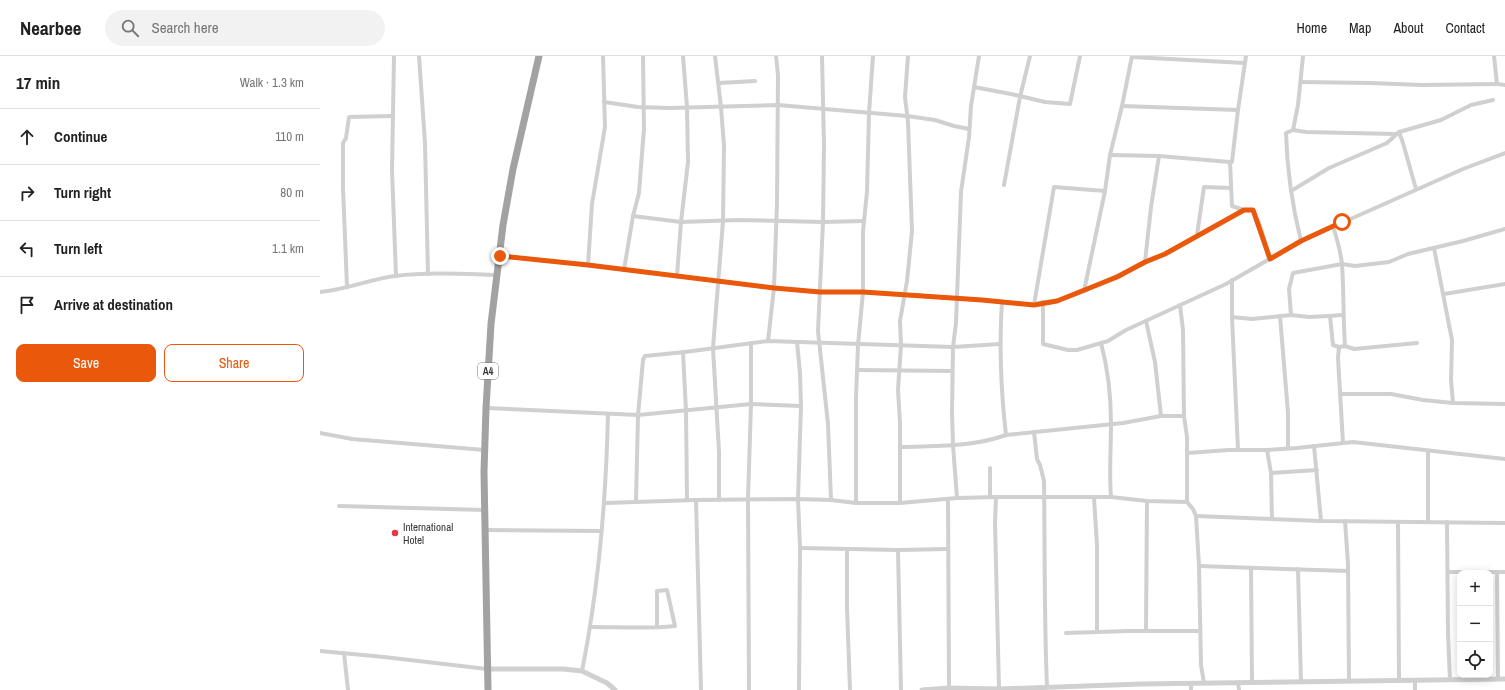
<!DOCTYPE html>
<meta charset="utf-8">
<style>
body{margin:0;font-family:"Archivo Narrow",sans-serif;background:#f2f2f2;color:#222}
.controls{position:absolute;right:12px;bottom:12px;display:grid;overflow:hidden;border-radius:8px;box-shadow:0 2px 10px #0003}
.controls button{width:36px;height:36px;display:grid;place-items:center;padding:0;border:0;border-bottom:1px solid #e0e0e0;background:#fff;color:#222;font:20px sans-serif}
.stop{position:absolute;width:12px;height:12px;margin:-9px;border:3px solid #ea580c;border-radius:50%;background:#fff}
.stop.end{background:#ea580c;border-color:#fff;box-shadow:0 1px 4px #0008}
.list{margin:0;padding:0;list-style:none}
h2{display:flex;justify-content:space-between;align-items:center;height:52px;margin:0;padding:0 16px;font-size:17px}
h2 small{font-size:13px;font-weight:400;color:#767676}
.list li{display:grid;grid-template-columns:26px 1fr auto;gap:12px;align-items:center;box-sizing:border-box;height:56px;padding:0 16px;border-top:1px solid #e0e0e0}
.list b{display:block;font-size:15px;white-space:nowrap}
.list em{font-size:13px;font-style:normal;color:#767676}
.actions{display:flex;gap:8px;padding:12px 16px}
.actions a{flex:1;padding:9px 0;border:1px solid #ea580c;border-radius:8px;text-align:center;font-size:14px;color:#ea580c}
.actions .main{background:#ea580c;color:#fff}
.icon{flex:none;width:22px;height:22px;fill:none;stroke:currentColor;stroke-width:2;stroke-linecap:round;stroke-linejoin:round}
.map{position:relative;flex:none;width:1185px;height:634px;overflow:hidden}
header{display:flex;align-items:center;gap:24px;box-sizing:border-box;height:56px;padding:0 20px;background:#fff;border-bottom:1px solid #e0e0e0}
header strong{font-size:19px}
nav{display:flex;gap:22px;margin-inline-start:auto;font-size:14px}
.search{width:280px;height:36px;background:#f2f2f2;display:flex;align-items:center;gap:10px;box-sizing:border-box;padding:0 14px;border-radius:22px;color:#767676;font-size:15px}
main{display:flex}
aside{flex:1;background:#fff}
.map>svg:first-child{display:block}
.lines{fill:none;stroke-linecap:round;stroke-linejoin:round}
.minor{stroke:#d0d0d0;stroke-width:4}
.tertiary{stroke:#d0d0d0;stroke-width:5}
.trunk{stroke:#a2a2a2;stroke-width:7}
.route{stroke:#ea580c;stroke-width:5}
.poi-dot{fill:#e63946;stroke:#fff;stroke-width:1.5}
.labels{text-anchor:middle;stroke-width:4;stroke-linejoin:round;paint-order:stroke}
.shield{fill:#fff;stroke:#707070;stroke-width:1}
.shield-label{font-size:10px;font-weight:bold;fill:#333}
.poi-label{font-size:11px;fill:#333;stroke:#fff;text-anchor:start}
</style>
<header>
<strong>Nearbee</strong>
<div class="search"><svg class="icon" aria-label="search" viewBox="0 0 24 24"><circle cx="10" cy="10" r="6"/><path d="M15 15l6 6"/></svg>Search here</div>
<nav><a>Home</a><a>Map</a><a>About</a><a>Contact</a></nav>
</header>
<main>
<aside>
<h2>17 min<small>Walk · 1.3 km</small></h2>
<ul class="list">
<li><svg class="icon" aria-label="ahead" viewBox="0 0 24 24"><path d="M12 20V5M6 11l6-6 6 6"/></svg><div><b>Continue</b></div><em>110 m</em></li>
<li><svg class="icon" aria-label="right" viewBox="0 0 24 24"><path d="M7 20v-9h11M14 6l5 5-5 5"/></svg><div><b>Turn right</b></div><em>80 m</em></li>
<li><svg class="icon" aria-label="left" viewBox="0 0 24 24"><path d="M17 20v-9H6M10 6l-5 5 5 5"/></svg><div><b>Turn left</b></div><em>1.1 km</em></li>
<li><svg class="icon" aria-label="arrive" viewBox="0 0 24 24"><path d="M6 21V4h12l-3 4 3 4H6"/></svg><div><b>Arrive at destination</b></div></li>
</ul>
<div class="actions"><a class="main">Save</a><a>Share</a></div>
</aside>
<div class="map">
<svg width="1185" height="634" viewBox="0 0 1185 634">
<rect width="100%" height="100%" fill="#fff"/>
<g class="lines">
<g class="minor">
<polyline points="74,0 72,114 76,220"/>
<polyline points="99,0 105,87 108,218"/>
<polyline points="395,0 401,51 404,90 403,165 393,292 399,396 399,444"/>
<polyline points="502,0 504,89 503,166 498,275 508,368 511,444"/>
<polyline points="926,0 918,54 912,106 910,106 912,150 924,154 933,154 940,169 950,203"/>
<polyline points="1174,0 1177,28 1185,29"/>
<polyline points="812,1 925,7"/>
<polyline points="981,26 1050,27 1102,29 1177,28"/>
<polyline points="399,27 435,25"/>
<polyline points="654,31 691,38 725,46 750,48 760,0"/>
<polyline points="284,46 318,51 350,52 458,49 587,60 615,64 634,70 649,73"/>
<polyline points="802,50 918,54"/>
<polyline points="973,74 986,76 1075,78"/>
<polyline points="1079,76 1083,87 1096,133"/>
<polyline points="790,99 839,100 910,106"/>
<polyline points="684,129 700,41 710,0"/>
<polyline points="971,135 1009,112 1067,87 1079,76 1121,64 1151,49 1173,44"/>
<polyline points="313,160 361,166 419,164 503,166 544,165"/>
<path d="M1013,170C1017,183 1021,196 1022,209C1024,236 1023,263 1025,290L1019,291L1018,302L1023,387"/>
<polyline points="877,179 884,131 911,132"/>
<path d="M981,185C972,149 967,113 966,77L973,74L978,49L983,0"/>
<polyline points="1114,192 1132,284 1131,324 1133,347"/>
<polyline points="180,200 268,209 454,232 500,236 543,236 662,244 714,249 723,246 723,288 748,294 757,294 788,285 806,274 906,228 981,185 1143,113 1185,97"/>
<polyline points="825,206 831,151 839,100"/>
<polyline points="268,209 272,148 285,71 283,0"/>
<polyline points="304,214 313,160 319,137 321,110 324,73 323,0"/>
<polyline points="357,220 361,166 368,106 367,51 363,0"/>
<polyline points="912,224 912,261 918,394"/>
<polyline points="27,231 23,132 23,87 26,82 29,61 73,60"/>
<polyline points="764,235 845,198 924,154"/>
<path d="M0,236C26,234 50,223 75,220C108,216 143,218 177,219"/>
<polyline points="1124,238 1185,228"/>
<path d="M682,246C679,290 681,335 686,379"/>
<polyline points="723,246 737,245 764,235 785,135 790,99 802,50 812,0"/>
<polyline points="714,249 734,131 785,135"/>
<polyline points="860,249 863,274 864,360 867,381 867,446 873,453 876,460 879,510 881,609 884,627"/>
<polyline points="971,259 969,233 973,217 1022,208 1035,210 1069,206 1088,198 1143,185 1185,173"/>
<polyline points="960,260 968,357 968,392"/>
<polyline points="912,261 932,263 971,259 989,261 1010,260"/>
<polyline points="826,265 835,306 841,360"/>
<polyline points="448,285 454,232 457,147 458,19 456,0"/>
<polyline points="477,286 480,317 481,350 478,443 480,492 479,634"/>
<path d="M781,287C788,313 791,341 791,368C791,393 789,416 791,441"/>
<polyline points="1025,290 1034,293 1097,287"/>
<polyline points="1019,291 1013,289 1010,260 1022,259"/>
<polyline points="363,296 366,355 367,444"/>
<polyline points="538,314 632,315"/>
<polyline points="1021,338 1071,338 1103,344 1133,347 1185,348"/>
<polyline points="166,352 318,359 431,348 481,350"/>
<path d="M714,376L717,403L720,409L724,425C725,494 724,563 727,631"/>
<polyline points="0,377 32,383 165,394"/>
<polyline points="994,390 1001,465"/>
<path d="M580,391C615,390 653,391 686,379L803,367L841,360H864"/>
<polyline points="947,394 951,417"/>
<polyline points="1108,395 1108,466"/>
<polyline points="867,397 909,394 947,394 977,392 1033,386 1185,403"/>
<polyline points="670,412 670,441"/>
<polyline points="676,441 675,467 679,633"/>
<polyline points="637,442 633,389 632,357 633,291 636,267 641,136 649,81 651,50 659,0"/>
<polyline points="774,442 777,489 777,576"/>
<polyline points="628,443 629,632"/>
<polyline points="376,444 381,634"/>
<polyline points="316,446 318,359 323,304 325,300 365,296 448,285 633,291 680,288"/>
<polyline points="285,447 376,444 478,443 511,444 536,447 580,447 637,442 676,441 791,441 827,445 867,446"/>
<polyline points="536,447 536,342 538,289 543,236 543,175 547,136 549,57 553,0"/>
<polyline points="580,447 580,367 578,334 581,289 580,265 587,225 592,175 588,66 585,41 588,0"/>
<polyline points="19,450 165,454"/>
<polyline points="876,460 1001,465 1185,467"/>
<polyline points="952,463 951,417 997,414"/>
<polyline points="1025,465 1028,508 1029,625"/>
<polyline points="1078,466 1079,624"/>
<polyline points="1127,466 1128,579 1130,624"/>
<polyline points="165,474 281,475"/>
<polyline points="480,492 578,494 628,493"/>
<polyline points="527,493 527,551 530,634"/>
<polyline points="578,494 581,634"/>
<polyline points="879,510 1028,515"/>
<polyline points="931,512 932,626"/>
<polyline points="978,513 981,626"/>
<polyline points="1128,516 1185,516"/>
<polyline points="1177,516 1178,623"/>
<path d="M270,571C299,571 327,573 355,570L347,534L337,535V571"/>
<polyline points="826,575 827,445"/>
<polyline points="746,577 809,575 880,575"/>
<polyline points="0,595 64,601 167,613"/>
<polyline points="24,597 28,634"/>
<path d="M262,615C279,530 286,444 288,358"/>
<polyline points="871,627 871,634"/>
<polyline points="918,627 919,634"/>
<polyline points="429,634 428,443 431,348 431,287"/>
<polyline points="1095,634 1095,624"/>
</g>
<g class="tertiary">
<polyline points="167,613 243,613 262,615 287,627 295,634"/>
<polyline points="602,634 629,632 679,633 821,628 1185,623"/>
</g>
<polyline class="trunk" points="168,634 164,416 166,352 171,268 183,169 193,113 219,0"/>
</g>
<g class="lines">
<polyline class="route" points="180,200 268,209 454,232 500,236 543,236 662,244 714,249 737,245 797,221 825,206 845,198 924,154 933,154 950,203 981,185 1022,166"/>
</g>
<circle class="poi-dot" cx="75" cy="477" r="4"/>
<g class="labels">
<rect class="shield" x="158" y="307" width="20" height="16" rx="3"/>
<g class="shield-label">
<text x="168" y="319">A4</text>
</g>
<g class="poi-label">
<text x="83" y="475">International<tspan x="83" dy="13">Hotel</tspan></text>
</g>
</g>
</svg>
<div class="controls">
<button>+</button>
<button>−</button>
<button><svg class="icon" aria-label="locate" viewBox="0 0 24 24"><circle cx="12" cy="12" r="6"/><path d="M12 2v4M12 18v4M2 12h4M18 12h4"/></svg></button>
</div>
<div class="stop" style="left:1022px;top:166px"></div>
<div class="stop end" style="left:180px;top:200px"></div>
</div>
</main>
